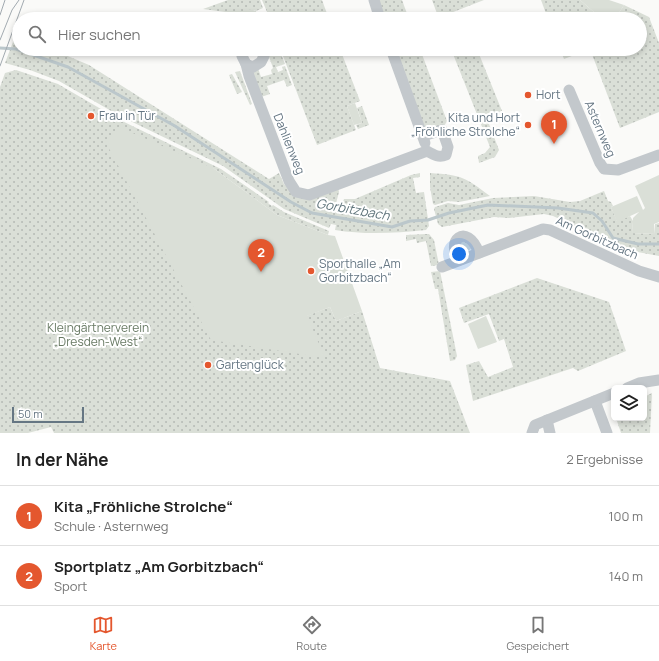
<!DOCTYPE html>
<html lang="de">
<meta charset="utf-8">
<style>
body{margin:0;font-family:Manrope,sans-serif;background:#f6f6f6;color:#222}
.controls{position:absolute;right:12px;bottom:12px;display:grid;overflow:hidden;border-radius:6px;box-shadow:0 2px 6px #0003}
.controls button{width:36px;height:36px;display:grid;place-items:center;padding:0;border:0;border-bottom:1px solid #e0e0e0;background:#fff;color:#222;font:20px sans-serif}
.scale{position:absolute;left:12px;bottom:10px;width:72px;box-sizing:border-box;padding-left:4px;border:2px solid #657683;border-top:0;font-size:11px;line-height:14px;white-space:nowrap;color:#657683;-webkit-text-stroke:3px #fff;paint-order:stroke}
.you{position:absolute;left:459px;top:254px;width:14px;height:14px;margin:-10px;border:3px solid #fff;border-radius:50%;background:#1a73e8;box-shadow:0 0 0 6px #1a73e833}
.badge{display:grid;place-items:center;width:26px;height:26px;border-radius:50%;background:#e4572e;color:#fff;font-size:13px;font-weight:700}
.pin{position:absolute;translate:-50% -33px;filter:drop-shadow(0 1px 2px #0008)}
.pin::after{content:'';position:absolute;top:21px;width:14px;height:12px;background:inherit;clip-path:polygon(0 0,100% 0,50% 100%)}
.list{margin:0;padding:0;list-style:none}
h2{display:flex;justify-content:space-between;align-items:center;height:52px;margin:0;padding:0 16px;font-size:17px}
h2 small{font-size:13px;font-weight:400;color:#767676}
.list li{display:grid;grid-template-columns:26px 1fr auto;gap:12px;align-items:center;box-sizing:border-box;height:60px;padding:0 16px;border-top:1px solid #e0e0e0}
.list b{display:block;font-size:15px;white-space:nowrap}
.list p{margin:0;font-size:13px;white-space:nowrap;color:#767676}
.list em{font-size:13px;font-style:normal;color:#767676}
.icon{flex:none;width:22px;height:22px;fill:none;stroke:currentColor;stroke-width:2;stroke-linecap:round;stroke-linejoin:round}
.map{position:relative;flex:none;width:659px;height:433px;overflow:hidden}
.search{position:absolute;background:#fff;box-shadow:0 2px 6px #0003;left:12px;right:12px;top:12px;height:44px;display:flex;align-items:center;gap:10px;box-sizing:border-box;padding:0 14px;border-radius:22px;color:#767676;font-size:15px}
.sheet{height:172px;background:#fff}
nav{display:flex;justify-content:space-around;align-items:center;box-sizing:border-box;height:56px;border-top:1px solid #e0e0e0;background:#fff;font-size:11px;color:#767676}
nav a{display:grid;justify-items:center;gap:2px}
nav .on{color:#e4572e}
.map>svg:first-child{display:block}
.grass{fill:url(#grass-dots)}
.park{fill:#dadfd7}
.lines{fill:none;stroke-linecap:round;stroke-linejoin:round}
.stream{stroke:#bbc7cb;stroke-width:3}
.minor{stroke:#c3c8cc;stroke-width:11}
.tram{stroke:#a2aab0;stroke-width:1}
.poi-dot{fill:#e4572e;stroke:#fff;stroke-width:1.5}
.labels{text-anchor:middle;stroke-width:4;stroke-linejoin:round;paint-order:stroke}
.poi-label{font-size:12px;fill:#657683;stroke:#fff;text-anchor:start}
.street-label{font-size:12px;fill:#657683;stroke:#fff}
.park-label{font-size:12px;fill:#687a64;stroke:#fff}
.water-label{font-size:13px;font-style:italic;fill:#60757c;stroke:#fff}
</style>
<div class="map">
<svg width="659" height="433" viewBox="0 0 659 433">
<defs>
<pattern id="grass-dots" width="8" height="8" patternUnits="userSpaceOnUse"><rect width="8" height="8" fill="#dadfd7"/><path d="M2 2h.1M6 6h.1" fill="none" stroke="#b4b9b4" stroke-width="1.8" stroke-linecap="round"/></pattern>
</defs>
<rect width="100%" height="100%" fill="#fafaf8"/>
<g class="grass">
<polygon points="228,0 260,0 263,8 256,11 254,10 243,16 243,19 237,19 233,13 203,9"/>
<polygon points="262,0 322,0 329,19 270,19"/>
<polygon points="374,0 402,0 409,19 381,19"/>
<polygon points="432,0 484,0 443,16 461,12 464,19 439,19"/>
<polygon points="541,0 580,0 602,19 548,19"/>
<polygon points="624,5 649,17 659,43 659,112 620,128 590,49 564,59 560,49 640,49 640,19 615,19"/>
<path d="M16,34L19,36V49H51L89,65L269,179L279,173L284,184L295,194L338,187L339,192L334,211L340,212L344,199H355L411,175L420,173V177L413,178L416,193L424,192L429,226L426,230C395,233 366,235 335,230L336,225L331,224L329,228L284,209L223,166L120,116L59,81L30,70L5,63Z"/>
<polygon points="311,49 340,49 360,101 347,106 356,130 317,145 283,56 285,52"/>
<polygon points="391,49 420,49 447,121 442,130 423,136"/>
<polygon points="451,49 477,49 502,111 486,116 499,150 495,157 479,163 478,156 485,153 490,147"/>
<polygon points="277,53 281,54 285,64 276,67 278,72 283,70 282,67 285,66 292,85 287,87 284,80 267,86 270,94 261,97 252,72 258,68 261,77 272,74 271,70 273,68 268,54"/>
<polygon points="16,70 58,84 113,116 112,118 117,121 118,119 221,169 269,202 268,203 272,206 273,205 284,212 329,231 328,235 277,215 213,168 324,358 306,316 330,307 336,321 362,311 380,368 450,381 470,433 54,433 51,427 28,433 0,433 0,87 5,73"/>
<polygon points="240,71 252,104 250,105 235,72"/>
<polygon points="232,74 242,92 237,94 229,75"/>
<polygon points="362,106 369,125 358,129 356,125 362,123 357,108"/>
<path d="M430,173C462,175 465,177 490,196L459,202L448,201L435,205L433,204L430,187Z"/>
<polygon points="604,191 608,201 611,202 613,206 611,207 617,221 630,216 633,221 632,233 655,234 655,224 659,223 659,256 627,250 553,216 544,214 509,218 494,217 442,227 438,224 434,209 435,207 448,203 459,205 493,198 534,196 570,202 580,201"/>
<polygon points="426,234 429,234 434,240 439,265 431,266 426,241 417,243 416,239 406,241 406,235"/>
<polygon points="465,239 471,249 464,253 460,251 458,245"/>
<polygon points="440,271 457,356 455,360 450,361 438,289 435,289 431,272"/>
<polygon points="537,278 609,302 626,351 578,371 573,368 473,401 466,365 479,361 488,377 513,367 504,339 499,341 489,314 464,323 459,308"/>
<polygon points="652,393 650,433 621,433 616,418 644,418 644,397"/>
</g>
<g class="park">
<polygon points="580,0 609,0 624,5 615,19 602,19"/>
<polygon points="250,9 256,11 258,19 243,19 243,13"/>
<polygon points="355,103 362,123 354,125 347,106"/>
<polygon points="121,128 213,168 277,215 328,235 335,236 362,311 336,321 330,307 307,316 325,358 211,340 105,141"/>
<polygon points="659,175 659,222 654,224 655,234 632,233 633,218 639,212 617,222 611,207 637,196 643,210 645,208 635,186"/>
<polygon points="486,316 497,342 478,349 468,324"/>
</g>
<g class="lines">
<polyline class="stream" points="0,48 16,49 68,67 175,126 291,202 312,213 392,227 410,221 428,220 449,213 488,205 558,208 593,213 602,221 613,238 638,244 659,244"/>
<g class="minor">
<polyline points="374,0 380,19"/>
<path d="M245,49L242,56L246,64L249,76L289,181L296,192L309,195L427,151C434,155 439,158 446,155L448,147L442,130L423,136"/>
<polyline points="391,49 425,143"/>
<polyline points="246,64 253,67 261,62 264,56 261,49"/>
<polyline points="569,90 600,163 604,169 618,170 659,155"/>
<path d="M460,260C444,243 466,220 479,253"/>
<polyline points="442,267 543,229 550,230 639,271 659,277"/>
<polyline points="627,388 639,383 659,380"/>
<polyline points="595,401 607,433"/>
<polyline points="547,420 550,433"/>
<polyline points="532,433 535,425 614,393"/>
</g>
<g class="tram">
<polyline points="0,15 5,0"/>
<polyline points="0,40 12,10 19,0"/>
<polyline points="0,66 24,0"/>
</g>
</g>
<g class="poi-dot">
<circle cx="528" cy="95" r="4"/>
<circle cx="91" cy="116" r="4"/>
<circle cx="528" cy="125" r="4"/>
<circle cx="311" cy="271" r="4"/>
<circle cx="208" cy="365" r="4"/>
</g>
<g class="labels">
<g class="poi-label">
<text x="536" y="99">Hort</text>
<text x="99" y="120">Frau in Tür</text>
<text x="520" y="122" text-anchor="end">Kita und Hort<tspan x="520" dy="14">„Fröhliche Strolche“</tspan></text>
<text x="319" y="268">Sporthalle „Am<tspan x="319" dy="14">Gorbitzbach“</tspan></text>
<text x="216" y="369">Gartenglück</text>
</g>
<g class="street-label">
<text transform="translate(600 129) rotate(67)" y="4">Asternweg</text>
<text transform="translate(289 144) rotate(68)" y="4">Dahlienweg</text>
<text transform="translate(597 238) rotate(24)" y="4">Am Gorbitzbach</text>
</g>
<g class="park-label">
<text x="98" y="332">Kleingärtnerverein<tspan x="98" dy="14">„Dresden-West“</tspan></text>
</g>
<g class="water-label">
<text transform="translate(353 209) rotate(10)" y="5">Gorbitzbach</text>
</g>
</g>
</svg>
<div class="controls">
<button><svg class="icon" aria-label="layers" viewBox="0 0 24 24"><path d="M12 4l9 5-9 5-9-5zM3 14l9 5 9-5"/></svg></button>
</div>
<div class="scale">50 m</div>
<div class="you"></div>
<div class="pin badge" style="left:554px;top:144px">1</div>
<div class="pin badge" style="left:261px;top:272px">2</div>
<div class="search"><svg class="icon" aria-label="search" viewBox="0 0 24 24"><circle cx="10" cy="10" r="6"/><path d="M15 15l6 6"/></svg>Hier suchen</div>
</div>
<section class="sheet">
<h2>In der Nähe<small>2 Ergebnisse</small></h2>
<ul class="list">
<li><span class="badge">1</span><div><b>Kita „Fröhliche Strolche“</b><p>Schule · Asternweg</p></div><em>100 m</em></li>
<li><span class="badge">2</span><div><b>Sportplatz „Am Gorbitzbach“</b><p>Sport</p></div><em>140 m</em></li>
</ul>
</section>
<nav>
<a class="on"><svg class="icon" aria-label="map" viewBox="0 0 24 24"><path d="M3 6l6-2 6 2 6-2v14l-6 2-6-2-6 2zM9 4v14M15 6v14"/></svg>Karte</a>
<a><svg class="icon" aria-label="directions" viewBox="0 0 24 24"><path d="M12 3l9 9-9 9-9-9zM9 14v-3h6M13 9l2 2-2 2"/></svg>Route</a>
<a><svg class="icon" aria-label="saved" viewBox="0 0 24 24"><path d="M7 4h10v16l-5-4-5 4z"/></svg>Gespeichert</a>
</nav>
